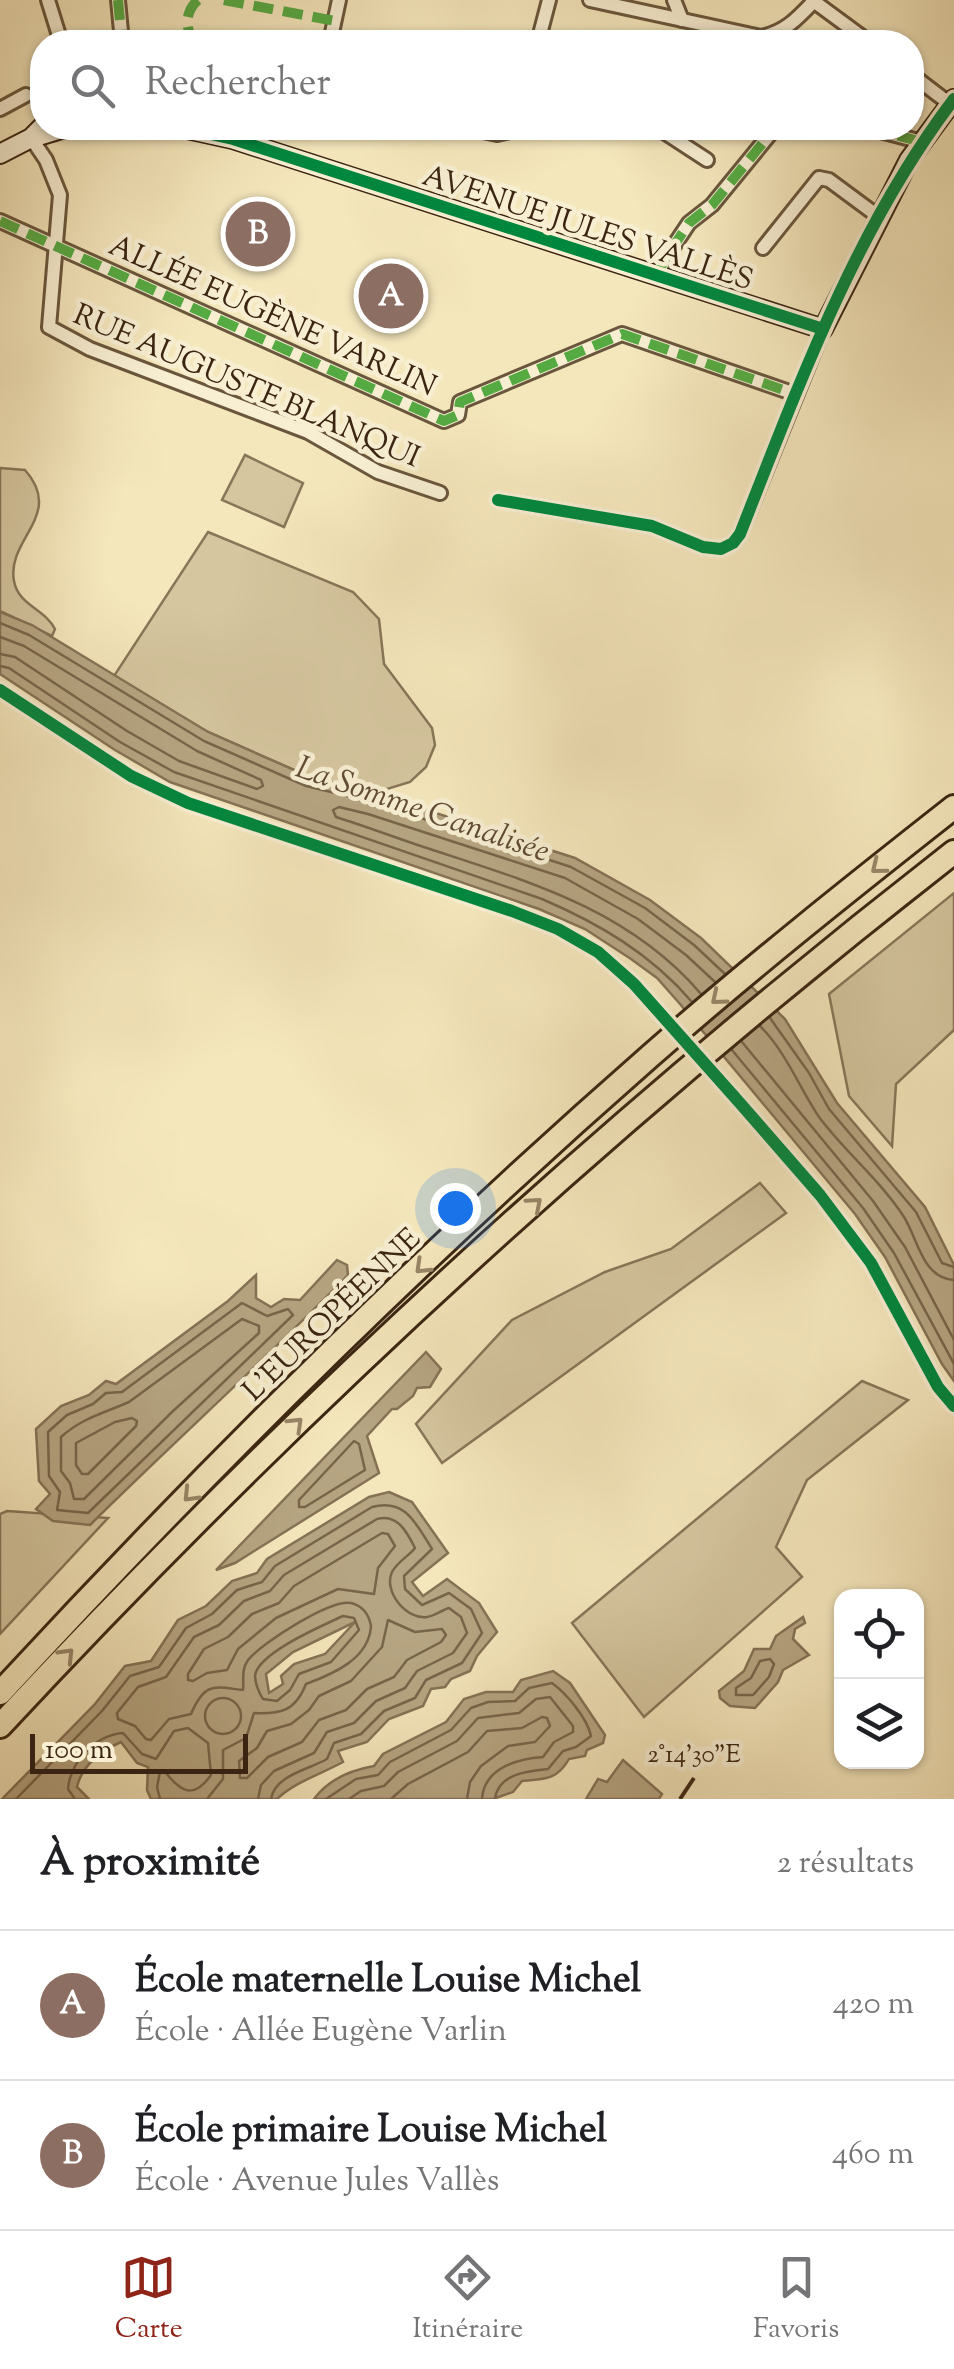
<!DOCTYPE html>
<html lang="fr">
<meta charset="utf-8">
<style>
body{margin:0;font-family:"Sorts Mill Goudy",serif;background:#f6f6f6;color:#202124}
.controls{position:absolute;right:30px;bottom:30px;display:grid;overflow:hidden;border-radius:20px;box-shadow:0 2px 8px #0004}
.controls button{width:90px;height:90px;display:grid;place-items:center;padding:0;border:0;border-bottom:2px solid #e0e0e0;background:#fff;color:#202124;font:50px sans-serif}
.scale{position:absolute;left:30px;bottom:25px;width:218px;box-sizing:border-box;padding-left:10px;border:5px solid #3b2512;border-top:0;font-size:28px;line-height:35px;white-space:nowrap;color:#3b2512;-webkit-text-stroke:8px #f8efd3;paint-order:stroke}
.you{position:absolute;left:455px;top:1208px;width:35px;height:35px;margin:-25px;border:8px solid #fff;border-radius:50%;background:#1a73e8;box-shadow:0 0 0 15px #1a73e833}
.badge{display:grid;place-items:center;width:65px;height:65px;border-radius:50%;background:#8f2418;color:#fff;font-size:32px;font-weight:700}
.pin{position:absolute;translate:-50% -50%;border:5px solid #fff;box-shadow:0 2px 10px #0006}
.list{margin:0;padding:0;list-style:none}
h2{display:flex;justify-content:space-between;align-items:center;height:130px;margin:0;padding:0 40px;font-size:42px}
h2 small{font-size:32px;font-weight:400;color:#757577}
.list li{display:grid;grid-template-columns:65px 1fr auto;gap:30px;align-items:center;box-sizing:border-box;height:150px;padding:0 40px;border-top:2px solid #e0e0e0}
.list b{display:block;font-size:38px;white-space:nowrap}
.list p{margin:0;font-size:32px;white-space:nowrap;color:#757577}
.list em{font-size:32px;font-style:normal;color:#757577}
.icon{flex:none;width:55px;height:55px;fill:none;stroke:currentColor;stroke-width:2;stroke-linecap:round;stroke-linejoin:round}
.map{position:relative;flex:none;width:954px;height:1799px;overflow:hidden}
.search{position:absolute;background:#fff;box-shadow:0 2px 8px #0004;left:30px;right:30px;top:30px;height:110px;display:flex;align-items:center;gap:25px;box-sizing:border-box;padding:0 35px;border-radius:40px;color:#757577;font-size:38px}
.sheet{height:430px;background:#fff}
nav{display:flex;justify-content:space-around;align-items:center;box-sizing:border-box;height:140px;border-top:2px solid #e0e0e0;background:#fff;font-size:28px;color:#757577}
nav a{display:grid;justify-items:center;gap:5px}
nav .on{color:#8f2418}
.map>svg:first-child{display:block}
.green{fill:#d5c69f;stroke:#887658;stroke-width:2.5}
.water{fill:#b6a582;stroke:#857255;stroke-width:2.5;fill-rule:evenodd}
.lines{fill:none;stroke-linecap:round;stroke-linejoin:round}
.shore{stroke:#78654a;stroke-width:2.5}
.street-casing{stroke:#6a563c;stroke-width:18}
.secondary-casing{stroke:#3b2512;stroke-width:22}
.highway-casing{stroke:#3b2512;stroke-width:28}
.street{stroke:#f8efd3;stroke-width:12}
.secondary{stroke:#f8efd3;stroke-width:18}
.highway{stroke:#f5e7bc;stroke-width:22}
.quiet{stroke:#55aa42;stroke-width:10;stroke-dasharray:20 10;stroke-linecap:butt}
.cycleway-casing{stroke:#f8efd3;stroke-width:19}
.cycleway{stroke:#00873e;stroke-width:12}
.oneway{stroke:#988667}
.ticks{fill:none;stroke:#3b2512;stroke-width:4}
.labels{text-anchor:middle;stroke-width:9;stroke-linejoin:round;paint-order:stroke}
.street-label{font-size:30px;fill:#3b2512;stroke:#f8efd3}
.water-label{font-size:32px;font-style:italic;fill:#604b34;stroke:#f8efd3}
.ticks-label{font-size:25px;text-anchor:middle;fill:#3b2512;stroke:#f8efd3;stroke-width:9;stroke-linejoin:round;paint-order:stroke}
</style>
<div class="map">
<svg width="954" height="1799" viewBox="0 0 954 1799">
<rect width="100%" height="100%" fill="#f5e7bc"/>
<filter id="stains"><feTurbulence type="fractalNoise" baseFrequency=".002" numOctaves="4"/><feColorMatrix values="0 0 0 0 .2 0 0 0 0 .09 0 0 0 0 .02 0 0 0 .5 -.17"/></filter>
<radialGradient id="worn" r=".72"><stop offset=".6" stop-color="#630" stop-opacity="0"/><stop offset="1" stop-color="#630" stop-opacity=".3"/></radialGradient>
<g class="green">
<polygon points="245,455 303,483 284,527 222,500"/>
<path d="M0,468L25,470C65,515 6,539 14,581C18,605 45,609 55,629L52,636L0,611Z"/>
<polygon points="208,532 353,592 379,619 384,664 432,728 435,745 426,767 410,782 374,793 310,777 208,732 114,676"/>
<polygon points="954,893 954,1030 896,1084 892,1146 849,1096 829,994"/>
<polygon points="760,1183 786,1213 442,1463 416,1424 512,1320 605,1272 671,1249"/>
<polygon points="862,1381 908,1400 807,1480 776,1547 802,1577 644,1717 572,1623"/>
<polygon points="7,1511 108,1518 0,1634 0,1514"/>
</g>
<g class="water">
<polygon points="0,612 32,625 208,732 310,777 374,793 575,858 650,900 701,938 785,1019 837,1103 925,1207 954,1265 954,1381 942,1364 885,1257 855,1214 680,1004 657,978 631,959 585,929 539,909 170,782 115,750 0,674"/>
<path d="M337,1260L347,1265L348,1275C264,1361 175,1441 90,1525L53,1521L36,1509L50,1494L39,1481L36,1429L61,1406L89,1395L106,1381L116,1384L228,1301L256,1275V1298L271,1307L284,1299L300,1300Z"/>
<polygon points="426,1352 441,1369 430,1387 417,1388 413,1396 397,1409 392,1409 367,1436 379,1473 235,1563 216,1570"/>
<path d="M389,1492L412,1502L448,1553L412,1582L423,1596L447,1579L479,1603L497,1632L477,1656L470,1671L451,1679L445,1687L431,1689L423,1706L389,1719L367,1742L338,1751L343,1762C321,1774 295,1782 277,1799H151L147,1790L148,1767L137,1763L121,1742C101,1751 82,1765 77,1787L89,1799H2L95,1704L125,1666L151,1661L178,1620L206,1606L232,1581L257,1573L267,1559L369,1497ZM355,1622L325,1654L294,1664L281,1676L283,1684L269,1693L266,1674L293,1652Z"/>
<polygon points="803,1617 805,1623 795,1629 793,1639 809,1655 783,1670 778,1682 755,1708 730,1706 720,1698 719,1691 744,1671 754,1649 770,1649 776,1636"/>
<path d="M553,1671L570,1683L605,1735L603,1743L587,1750L585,1756L569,1759C557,1780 545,1779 522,1781L513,1792L493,1799H314C328,1780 351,1770 374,1766L383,1754L446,1722L464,1699L486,1692H513L521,1680Z"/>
<polygon points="623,1760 662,1794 659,1799 586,1799 598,1779 607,1782"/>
</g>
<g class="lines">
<g class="shore">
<polyline points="0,623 29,635 204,741 306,786 372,802 571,867 645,908 694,945 725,974"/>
<polyline points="0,637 24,646 197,751 261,780 263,786 257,789 179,761 127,731 15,657 0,654"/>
<path d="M0,666L9,668L120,742L174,772L542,899C600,924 651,954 692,1002"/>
<path d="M701,994C632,913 537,884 439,852C404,841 371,828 336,817L333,810L339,807L368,814L565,878L638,919L686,955L715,982"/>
<polyline points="770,1018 809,1073 829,1109 916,1212 942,1263 954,1267"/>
<path d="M760,1026C786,1052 799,1087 819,1117C845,1152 881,1181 904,1217C918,1239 922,1278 954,1280"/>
<polyline points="742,1042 873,1201 905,1247 954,1340"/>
<polyline points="732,1050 863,1208 894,1253 954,1364"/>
<polygon points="242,1303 267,1316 288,1309 293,1315 88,1513 57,1510 60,1492 49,1476 48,1432 67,1415 93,1404 106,1393 122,1392"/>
<path d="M242,1319L259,1326V1333L173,1411L84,1499H74L70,1483L61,1471V1437C82,1418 104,1413 129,1402Z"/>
<polygon points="132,1418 137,1421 136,1426 88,1474 82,1474 76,1465 76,1443 115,1422"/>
<polygon points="354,1441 359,1444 365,1470 305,1507 299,1507 299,1500"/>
<polygon points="382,1533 388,1534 395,1546 378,1568 374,1594 338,1589 276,1618 238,1649 227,1670 207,1673 193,1681 188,1680 188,1674 204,1649 228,1637 252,1614 279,1603 294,1586"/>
<path d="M343,1616L354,1618L359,1630L331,1662L299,1674L290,1690L277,1701L263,1699C259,1693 255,1683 255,1676C257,1653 324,1625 343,1616Z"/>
<polygon points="388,1620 415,1632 442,1629 446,1635 441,1642 407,1660 394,1677 367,1689 346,1710 319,1720 302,1742 268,1757 247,1778 240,1778 239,1761 257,1748 267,1731 291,1724 309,1710 319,1696 351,1681 382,1647"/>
<polygon points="770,1659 774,1664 769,1677 753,1695 736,1695 736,1688 751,1678 760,1661"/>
<circle cx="223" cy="1716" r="18"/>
<path d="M16,1799L102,1711L130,1676L159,1667L186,1628L212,1614L237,1590L262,1582L275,1566L372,1507C406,1498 416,1524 432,1549L404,1576L405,1589L422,1605L449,1593L471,1609L482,1633L462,1663L426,1680L415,1698L384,1711L361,1734L334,1743L327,1759C308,1770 275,1775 271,1799"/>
<path d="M75,1799L68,1789C70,1762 96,1735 123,1733L142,1754L156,1759L174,1731L188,1728L208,1743L211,1775C194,1799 182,1793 166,1773L160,1772L157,1787L160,1799"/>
<path d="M207,1799L223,1779V1750L246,1738L254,1713C280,1714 295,1712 306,1684C333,1674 369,1659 371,1626C369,1615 363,1606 351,1603C330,1599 262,1643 248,1660C241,1670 244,1680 243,1690C215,1687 205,1681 191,1714L169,1719L151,1740L146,1739L135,1726L118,1719L117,1713L138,1687L166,1677L194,1637L219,1625L244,1601L270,1591L284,1575L377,1519C397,1513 407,1532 415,1548C409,1556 397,1562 392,1572C383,1591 406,1620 427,1617C435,1616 442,1610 449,1608L461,1617L467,1633L453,1653L417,1671L405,1688L376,1701L354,1723L327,1732L314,1753L274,1771L261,1785L258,1799"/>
<path d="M326,1799L356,1779L378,1775L390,1762L451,1730L471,1708L488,1702L515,1701L529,1688L552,1683C567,1694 587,1718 591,1736L576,1747L563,1751L548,1769C527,1771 498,1774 495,1799"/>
<path d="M349,1799L361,1791L384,1786L398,1772L457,1741L478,1718L519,1713L536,1699L550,1697L573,1726V1732L554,1742L543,1757C517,1759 484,1768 482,1799"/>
<polyline points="391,1799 408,1784 468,1752 487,1731 522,1728 542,1717 547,1718 550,1726 535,1742 508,1746 481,1766 470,1782 467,1799"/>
</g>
<defs>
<g id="street">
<polyline points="48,0 61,42"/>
<polyline points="118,0 122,42"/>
<path d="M590,0L761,37C785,32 797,19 814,1"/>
<polyline points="674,0 682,20"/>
<polyline points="812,0 869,42"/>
<polyline points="330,42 339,0"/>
<polyline points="538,42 549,0"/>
<polyline points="912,75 950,104"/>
<polyline points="0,109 26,95"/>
<polyline points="468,128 497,134 510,131 512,128"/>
<polyline points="658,128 707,160"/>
<polyline points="869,128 922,142"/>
<polyline points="31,138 46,160 60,195 49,327 90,349 308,432 378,472 440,493"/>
<polyline points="0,221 444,421 458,415 460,402 622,334 795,394"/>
<polyline points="763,248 819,178 829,180 879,217"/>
<polyline points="658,276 663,262 689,223 712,205 775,128"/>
<polyline points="498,500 652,526 703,547 721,549 733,543 740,534 823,329"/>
</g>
<g id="secondary">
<polyline points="183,128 233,139 823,329 909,160 954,99"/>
<polyline points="32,138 65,128"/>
<polyline points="0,154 31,138 42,127"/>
</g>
<g id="highway">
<path d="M0,1693C205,1471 422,1256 649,1057C748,970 851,888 954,807"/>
<path d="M0,1726C294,1410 614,1117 954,852"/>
</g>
</defs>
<use href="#street" class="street-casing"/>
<use href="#secondary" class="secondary-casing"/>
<use href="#highway" class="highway-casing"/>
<use href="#street" class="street"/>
<use href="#secondary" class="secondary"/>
<use href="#highway" class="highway"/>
<g class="quiet">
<polyline points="118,0 122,42"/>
<path d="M198,0C184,12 183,35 200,42"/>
<polyline points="224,0 335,21"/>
<polyline points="869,128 922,142"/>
<polyline points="0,221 444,421 458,415 460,402 622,334 795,394"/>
<polyline points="658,276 663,262 689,223 712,205 775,128"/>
</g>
<defs>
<g id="cycleway">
<polyline points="183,128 233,139 823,329"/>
<path d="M498,500L652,526L703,547L721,549L733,543L740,534C799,384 856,228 954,99"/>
<polyline points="0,690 131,776 188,803 512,911 558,929 598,952 634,984 739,1102 820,1195 871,1263 938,1387 954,1406"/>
</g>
</defs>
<use href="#cycleway" class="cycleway-casing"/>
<use href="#cycleway" class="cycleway"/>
</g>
<defs><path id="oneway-chevron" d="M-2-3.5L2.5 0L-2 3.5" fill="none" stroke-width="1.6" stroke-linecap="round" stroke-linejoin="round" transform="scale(2.5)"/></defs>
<g class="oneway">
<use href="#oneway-chevron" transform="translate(878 867) rotate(141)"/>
<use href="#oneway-chevron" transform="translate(718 998) rotate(140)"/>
<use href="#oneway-chevron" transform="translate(535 1204) rotate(-41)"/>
<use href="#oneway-chevron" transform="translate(422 1267) rotate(136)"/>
<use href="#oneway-chevron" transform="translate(296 1424) rotate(-44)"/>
<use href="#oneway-chevron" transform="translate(190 1495) rotate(134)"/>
<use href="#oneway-chevron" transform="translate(67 1655) rotate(-46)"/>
</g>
<path class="ticks" d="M680,1799L694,1778"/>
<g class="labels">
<g class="street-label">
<text transform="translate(588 227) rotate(18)" y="10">AVENUE JULES VALLÈS</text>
<text transform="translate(273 315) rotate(24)" y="10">ALLÉE EUGÈNE VARLIN</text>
<text transform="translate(247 385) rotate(23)" y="10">RUE AUGUSTE BLANQUI</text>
<text transform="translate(331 1314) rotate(-44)" y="10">L'EUROPÉENNE</text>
</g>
<g class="water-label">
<text transform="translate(423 808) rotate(19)" y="11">La Somme Canalisée</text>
</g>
</g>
<g class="ticks-label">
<text x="694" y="1762">2°14'30"E</text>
</g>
<rect width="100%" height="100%" filter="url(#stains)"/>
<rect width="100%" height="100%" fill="url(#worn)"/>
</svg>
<div class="controls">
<button><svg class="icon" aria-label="locate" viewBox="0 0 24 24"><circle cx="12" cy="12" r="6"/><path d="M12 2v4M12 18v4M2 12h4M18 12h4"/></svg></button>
<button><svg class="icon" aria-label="layers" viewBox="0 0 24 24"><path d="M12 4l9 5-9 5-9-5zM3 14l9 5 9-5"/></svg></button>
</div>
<div class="scale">100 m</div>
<div class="you"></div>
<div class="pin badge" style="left:391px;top:296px;background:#8d6e63">A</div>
<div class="pin badge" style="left:258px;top:234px;background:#8d6e63">B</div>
<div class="search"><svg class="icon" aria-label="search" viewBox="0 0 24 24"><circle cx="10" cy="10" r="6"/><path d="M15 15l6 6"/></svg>Rechercher</div>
</div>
<section class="sheet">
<h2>À proximité<small>2 résultats</small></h2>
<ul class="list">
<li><span class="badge" style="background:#8d6e63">A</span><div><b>École maternelle Louise Michel</b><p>École · Allée Eugène Varlin</p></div><em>420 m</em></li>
<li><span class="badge" style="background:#8d6e63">B</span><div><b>École primaire Louise Michel</b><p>École · Avenue Jules Vallès</p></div><em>460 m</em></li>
</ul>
</section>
<nav>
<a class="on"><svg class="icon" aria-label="map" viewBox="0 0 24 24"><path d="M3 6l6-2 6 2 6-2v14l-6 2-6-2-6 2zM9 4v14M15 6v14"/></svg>Carte</a>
<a><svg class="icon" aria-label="directions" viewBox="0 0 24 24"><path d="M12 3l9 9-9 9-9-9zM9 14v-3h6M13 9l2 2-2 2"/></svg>Itinéraire</a>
<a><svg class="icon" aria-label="saved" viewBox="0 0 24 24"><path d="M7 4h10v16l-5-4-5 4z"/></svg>Favoris</a>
</nav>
